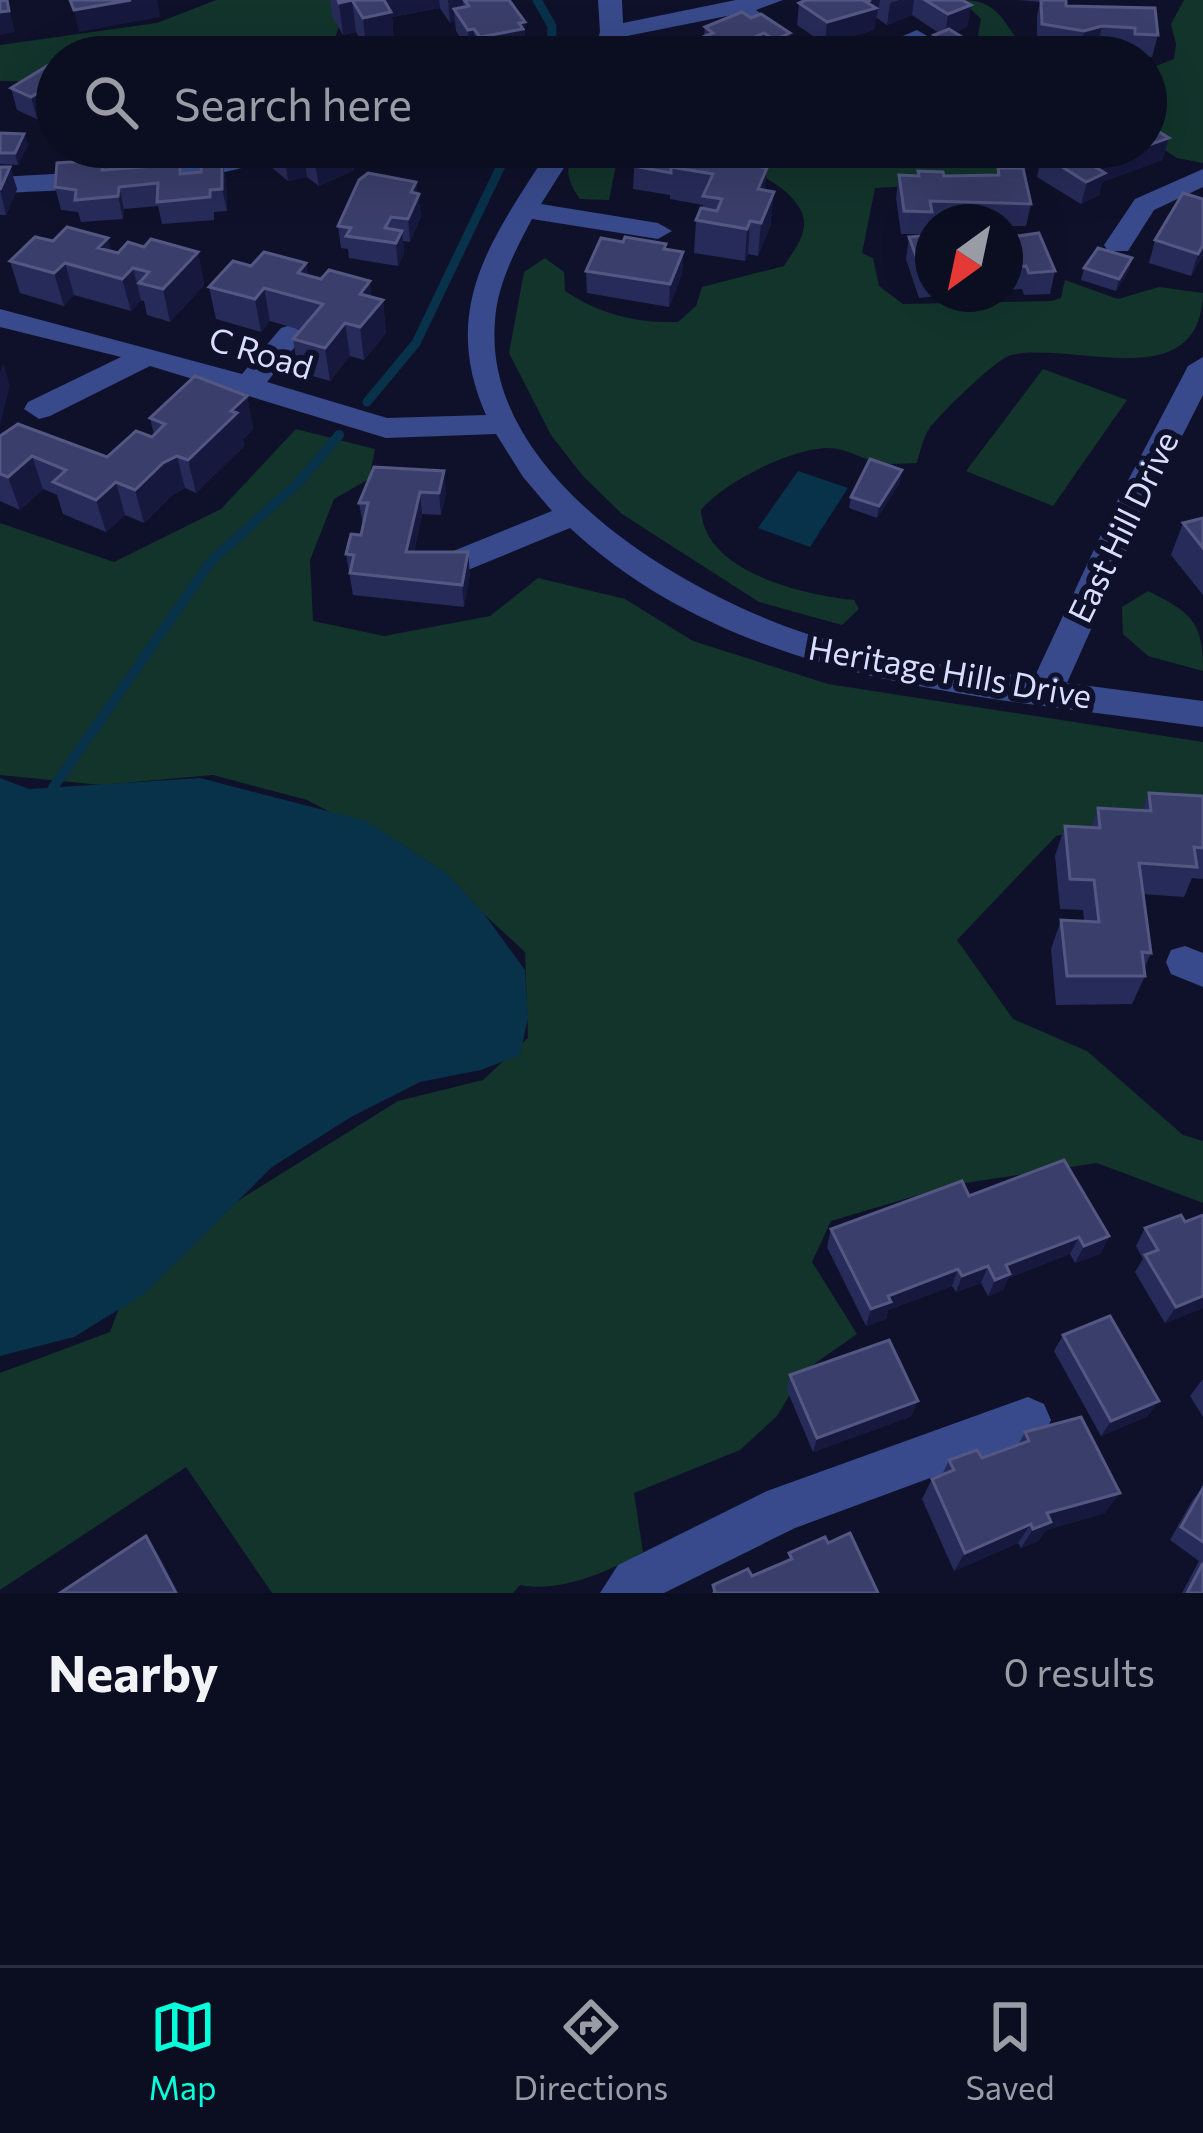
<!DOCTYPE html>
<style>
body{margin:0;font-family:Commissioner,sans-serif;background:#191b2d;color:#f1f3f6}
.compass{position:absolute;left:915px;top:204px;width:108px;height:108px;border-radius:50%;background:#0b0d20;box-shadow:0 12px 48px #0002;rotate:213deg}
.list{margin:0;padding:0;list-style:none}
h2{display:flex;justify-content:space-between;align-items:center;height:156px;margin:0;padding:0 48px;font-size:51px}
h2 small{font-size:39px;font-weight:400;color:#9a9ca5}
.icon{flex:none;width:66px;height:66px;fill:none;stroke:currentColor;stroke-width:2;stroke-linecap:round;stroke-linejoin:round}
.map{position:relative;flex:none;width:1203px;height:1593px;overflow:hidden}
.search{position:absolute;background:#0b0d20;box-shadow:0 12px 48px #0002;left:36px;right:36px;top:36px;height:132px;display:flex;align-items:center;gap:30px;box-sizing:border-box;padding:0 42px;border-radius:66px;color:#9a9ca5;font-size:45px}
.sheet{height:372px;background:#0b0d20}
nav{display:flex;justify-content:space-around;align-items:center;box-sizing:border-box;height:168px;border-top:3px solid #2b2d3e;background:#0b0d20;font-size:33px;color:#9a9ca5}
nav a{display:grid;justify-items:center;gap:6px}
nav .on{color:#04ffda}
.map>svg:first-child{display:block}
.green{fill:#12342b}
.water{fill:#08314a}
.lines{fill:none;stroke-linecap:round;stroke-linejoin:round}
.stream-far1{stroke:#08314a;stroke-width:9}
.stream{stroke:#08314a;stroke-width:10}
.minor{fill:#384a8b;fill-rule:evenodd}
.wall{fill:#272b59}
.shaded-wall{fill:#16183e}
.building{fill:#3a3e6a;stroke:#535782;stroke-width:3}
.labels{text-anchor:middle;stroke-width:12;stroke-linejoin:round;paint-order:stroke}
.street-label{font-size:33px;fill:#d8deff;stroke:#0f112a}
</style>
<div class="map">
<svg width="1203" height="1593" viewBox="0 0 1203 1593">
<rect width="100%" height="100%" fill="#0f112a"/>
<g class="green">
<polygon points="216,0 348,0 331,50 305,57 57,57 57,82 0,81 0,45 157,23"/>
<path d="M961,0C1010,0 1002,37 1038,57H985L976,46L981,19Z"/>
<polygon points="1184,0 1203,0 1203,163 1177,158 1146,138 1146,70 1174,59 1176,44 1171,24"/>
<path d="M575,147H642L627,150L616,165L609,200L580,199C566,179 565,169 575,147Z"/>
<path d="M685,147C734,147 778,165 825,147H1079L1036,166L965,183L875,188L862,253L873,258L879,286L903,304L1052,301L1061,298L1065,280L1118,299L1159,287L1203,293C1200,398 1075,341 1011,355C997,358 940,414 929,429C923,438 920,452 917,463C905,463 890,465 879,463C861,459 845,447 825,448C789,450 724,482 701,510C704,572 803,595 854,600L859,609L842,625L759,602L622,514L582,475L551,435L509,353L524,272L545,258L564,272L565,291C601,315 636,323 678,322L696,306L702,287L784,266C792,253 805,238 804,222C802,184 717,153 685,147Z"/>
<polygon points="1043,369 1127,400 1053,506 966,471"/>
<path d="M296,429L375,449L369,479L334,499L310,560L313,621L384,636L490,616L538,578L625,599L693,641L828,684L1203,742V826L1151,818L1056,836L957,940L1013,1019L1087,1051L1183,1135L1203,1141V1203L1097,1163L952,1185L831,1221L812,1262L857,1334L804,1371L777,1416L740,1450L634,1493L643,1552C609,1572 559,1593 520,1585L513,1593H272L186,1467L0,1590V1373L110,1332L135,1265L398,1101L483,1080L528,1038L525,952L433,867L307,800L213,775L101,785L0,775V523L114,562L221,509Z"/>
<path d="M1148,591C1192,613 1203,622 1203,671L1148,656L1123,634L1122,607Z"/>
</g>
<g class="water">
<polygon points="798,471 848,488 810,547 758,528"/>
<polygon points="0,778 29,789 200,778 366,821 445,872 482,911 525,970 528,1017 520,1055 481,1070 420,1082 351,1117 272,1167 144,1294 74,1337 0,1356"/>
</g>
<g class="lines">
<g class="stream-far1">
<polyline points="537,0 552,26 551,57"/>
<polyline points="367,402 416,343 510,147"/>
</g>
<polyline class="stream" points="53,788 211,561 299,482 339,435"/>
<g class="minor">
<polygon points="598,0 622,0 623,23 736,0 783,0 756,10 819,57 791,57 737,14 622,37 616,57 592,57 600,32"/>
<polygon points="917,30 929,37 925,42 887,57 853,57"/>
<path d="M250,147H289C250,184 58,191 0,193V177L140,169Z"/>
<path d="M551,147H577L541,204L658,223L672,231L658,239L532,219C515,251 497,285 495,321C482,476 685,595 811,635C883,657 959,668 1034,678L1112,511L1188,366L1203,357V395L1144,511L1067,683L1203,701V727C985,696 740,686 570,528L468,570H446L441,562L446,554L552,511L523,477L496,434L386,438L150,366L50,416L39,419L24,409L28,402L121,357L0,327V309L242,374L281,328L291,325L305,334L267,382L387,418L486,415C438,306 494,236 551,147Z"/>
<polygon points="1203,169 1203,187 1154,210 1128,251 1108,251 1104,245 1135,199"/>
<polygon points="1185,946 1203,953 1203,987 1171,974 1166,962 1171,950"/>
<polygon points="1028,1397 1044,1404 1051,1420 1044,1436 795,1528 664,1593 600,1593 618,1565 767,1491"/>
</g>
</g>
<g class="wall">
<polygon points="330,0 509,0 525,22 524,50 492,57 479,57 475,50 469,52 456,31 455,21 450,23 440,8 392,17 394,44 366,49 356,32 343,35 332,16"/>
<polygon points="806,0 962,0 971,5 967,27 955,32 980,48 932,47 934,35 939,33 912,15 887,25 877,18 875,19 874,30 825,44 797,25 799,3"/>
<polygon points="1019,0 1066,0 1066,6 1158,35 1152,57 1130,55 1129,50 1097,48 1080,53 1037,46 1037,16 1040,2"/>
<polygon points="751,18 790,33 788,57 680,57 684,55 685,44 704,36 705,27"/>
<polygon points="57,65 57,114 49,112 37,119 17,110 11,88"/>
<polygon points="0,133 24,134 28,145 18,165 0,164"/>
<polygon points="1169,138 1162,160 1102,182 1099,195 1081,204 1037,177 1042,154"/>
<polygon points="263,147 438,147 406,161 397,154 385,159 375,151 352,161 354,170 319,186 307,177 288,181 265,162"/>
<polygon points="638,147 686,147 686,150 703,153 749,151 748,165 765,190 771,224 758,256 748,254 745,261 694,253 696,220 703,205 670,199 670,195 633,189 635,154"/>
<polygon points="103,160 106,170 182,174 201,172 222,160 226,182 227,211 214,212 214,220 162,224 158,206 124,209 123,219 81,222 78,212 61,210 55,187"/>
<polygon points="0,167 10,167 17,189 6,215 0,215"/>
<polygon points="998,168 1031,204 1026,226 1005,226 1005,222 933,222 930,223 928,234 901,234 896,198 899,175 997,175"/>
<polygon points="416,182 421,216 410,242 403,241 404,253 398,266 349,258 348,249 341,248 338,226"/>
<polygon points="933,235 933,294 961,294 919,298 906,259 909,237"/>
<polygon points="108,238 111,251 118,253 144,247 198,252 204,285 170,322 147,315 144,301 141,300 131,311 74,295 64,306 20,293 10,261 53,241"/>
<polygon points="1005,238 1055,271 1050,294 1024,295 1022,289 1005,290"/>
<polygon points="1155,240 1203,255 1191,276 1149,263"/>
<polygon points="683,252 682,274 669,307 587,293 586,271"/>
<polygon points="306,263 308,276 383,300 386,333 364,360 350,356 330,381 298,372 293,339 301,330 270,321 261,332 216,319 209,287 251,266"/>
<polygon points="1084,268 1129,270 1116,291 1081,280"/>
<polygon points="247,396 253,429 243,439 244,446 196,493 185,488 171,496 144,523 125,515 106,532 63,514 57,495 43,489 20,510 0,501 0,436 107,457 152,437 154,435 150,418"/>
<polygon points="374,467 446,493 441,515 422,514 414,552 470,574 464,607 353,595 346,554 361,535 363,525 359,503"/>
<polygon points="900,482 877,518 849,508 851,497"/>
<polygon points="1203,518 1203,595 1171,555 1183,523"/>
<polygon points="1149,793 1203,796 1203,879 1192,878 1184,897 1143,894 1151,953 1144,969 1145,976 1132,1004 1056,1005 1051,949 1061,920 1084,921 1083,910 1060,909 1055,856 1065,826 1091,828 1098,808 1142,811"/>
<polygon points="969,1196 1109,1236 1100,1254 1075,1263 1070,1254 1008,1278 1003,1290 988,1296 981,1283 956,1292 952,1286 888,1310 886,1319 866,1326 827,1247 831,1229"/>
<polygon points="1203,1215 1203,1308 1165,1323 1135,1272 1143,1259 1136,1246 1145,1228 1185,1222"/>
<polygon points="1063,1335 1148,1416 1101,1436 1054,1351"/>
<polygon points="790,1375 912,1416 813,1452 787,1390"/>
<polygon points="1202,1380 1203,1380 1203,1417 1190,1396"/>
<polygon points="1025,1432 1105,1513 1046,1530 1038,1541 1021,1548 1018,1543 954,1571 922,1499 932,1479 942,1475 949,1460 982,1458 1018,1445"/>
<polygon points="1203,1487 1203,1593 1182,1593 1199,1561 1170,1540 1192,1501"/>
</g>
<g class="shaded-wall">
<polygon points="7,0 15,32 0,35 0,12"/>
<polygon points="131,0 157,0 160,17 79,32 74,10"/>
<polygon points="352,0 356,32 343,35 339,3"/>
<polygon points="377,0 439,0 440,8 392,17 394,44 366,49 363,18"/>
<polygon points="448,0 463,0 464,19 454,9 455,21 450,23"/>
<polygon points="871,0 880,0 874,30 825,44 827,22"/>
<polygon points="899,0 914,0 912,15 887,25 890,3"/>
<polygon points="971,5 967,27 945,36 948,14"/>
<polygon points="525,22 524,50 492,57 481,57 480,37"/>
<polygon points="1102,26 1097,48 1080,53 1084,31"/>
<polygon points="474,29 475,50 469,52 468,30"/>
<polygon points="764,33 762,57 730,57 750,39"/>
<polygon points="790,33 788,57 773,57 774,40"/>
<polygon points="43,90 49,112 37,119 31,97"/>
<polygon points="24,134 28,145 18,165 15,153"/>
<polygon points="1169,138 1162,160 1102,182 1099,195 1081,204 1092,165"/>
<polygon points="343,147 374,147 375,151 352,161 354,170 319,186 315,164"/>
<polygon points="384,147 396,147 397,154 385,159"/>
<polygon points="405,147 438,147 406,161"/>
<polygon points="304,155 307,177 288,181 285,158"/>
<polygon points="222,160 226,182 227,211 222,189"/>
<polygon points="10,167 17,189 6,215 0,190"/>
<polygon points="767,168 764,200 758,189"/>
<polygon points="416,182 421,216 410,242 408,219 411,192"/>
<polygon points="119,187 124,209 123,219 118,196"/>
<polygon points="774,192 771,224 758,256 761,223"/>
<polygon points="750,221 748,254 745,261 747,229"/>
<polygon points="402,231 404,253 398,266 396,243"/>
<polygon points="108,238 116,271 98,248"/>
<polygon points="1203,245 1203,255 1191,276 1198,254"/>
<polygon points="198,252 204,285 170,322 163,289"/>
<polygon points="683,252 682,274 669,307 670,284"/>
<polygon points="1132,258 1129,270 1116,291 1119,279"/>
<polygon points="65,263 74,295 64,306 54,273"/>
<polygon points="306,263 311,296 298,273"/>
<polygon points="133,268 141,300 131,311 122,279"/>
<polygon points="370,281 373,311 383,300 386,333 364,360 360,327 360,294"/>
<polygon points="264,288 270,321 261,332 255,299"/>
<polygon points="345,323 350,356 330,381 325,348"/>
<polygon points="3,363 10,385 0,426 0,373"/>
<polygon points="247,396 253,429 243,439 244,446 196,493 188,460"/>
<polygon points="32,456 43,489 20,510 8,477"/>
<polygon points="177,456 185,488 171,496 144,523 135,490 163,463"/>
<polygon points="902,470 900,482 877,518 879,506"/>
<polygon points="444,471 446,493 441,515 439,493"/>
<polygon points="116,482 125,515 106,532 96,500"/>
<polygon points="420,492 422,514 409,574 406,552"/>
<polygon points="468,552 470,574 464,607 462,585"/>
<polygon points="1109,1236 1100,1254 1075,1263 1084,1246"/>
<polygon points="1079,1237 1070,1254 1008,1278 1003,1290 988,1296 995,1280 1006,1265"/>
<polygon points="988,1266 981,1283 956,1292 962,1276"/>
<polygon points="958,1269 952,1286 888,1310 886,1319 866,1326 871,1309 888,1296"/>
<polygon points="1203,1296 1203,1308 1165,1323 1176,1307"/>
<polygon points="918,1401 912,1416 813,1452 817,1438"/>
<polygon points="1159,1401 1148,1416 1101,1436 1111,1421"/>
<polygon points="1120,1493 1105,1513 1046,1530 1038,1541 1021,1548 1033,1529 1047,1513"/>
<polygon points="1031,1524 1018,1543 954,1571 965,1553"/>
<polygon points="146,1536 159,1555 179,1593 176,1593"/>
</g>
<g class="building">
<polygon points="7,0 9,11 0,12 0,1"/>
<polygon points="70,0 131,0 74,10"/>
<polygon points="338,0 384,0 391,12 363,18 352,0 339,3"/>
<polygon points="464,0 509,0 525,22 519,23 523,29 480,37 474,29 468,30 454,9 469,6"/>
<polygon points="806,0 871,0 866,2 876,8 827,22 799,3"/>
<polygon points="925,0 962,0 971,5 948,14"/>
<polygon points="1041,0 1066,0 1066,6 1155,8 1158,35 1135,34 1135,28 1102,26 1084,31 1042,24"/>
<polygon points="742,12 751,18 761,14 790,33 774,40 764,33 750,39 759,45 730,57 680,57 695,51 685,44 713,33 705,27"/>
<polygon points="949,29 980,48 972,52 980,57 884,57 923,41 932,47 945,42 934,35"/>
<polygon points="319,39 330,48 348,41 368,56 290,57 284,52"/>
<polygon points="52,63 57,65 57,94 43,90 31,97 11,88"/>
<polygon points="1146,124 1169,138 1146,146"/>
<polygon points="0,133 24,134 15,153 0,153"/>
<polygon points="270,147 349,147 351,148 315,164 304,155 285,158"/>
<polygon points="638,147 684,147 683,150 679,149 671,167 671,173 633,166 639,154 635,154"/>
<polygon points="706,147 724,147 749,151 743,164 767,168 758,189 774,192 761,223 750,221 747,229 696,220 701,208 717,211 722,199 703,196 713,174 671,167 679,149 703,153"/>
<polygon points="1054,147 1142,147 1092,165 1105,173 1086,182 1042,154"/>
<polygon points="103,160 102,170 180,164 180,174 201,172 202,161 222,160 222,189 210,190 210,197 157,202 158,183 119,187 118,196 75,200 76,190 55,187 57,163"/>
<polygon points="0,167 10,167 0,190"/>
<polygon points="998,168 1023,168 1031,204 930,201 932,212 904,211 899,175 919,176 918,171 943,172 944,176 999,175"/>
<polygon points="368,173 416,182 411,192 419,194 408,219 391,217 385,228 402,231 396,243 346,236 351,228 338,226 359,180"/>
<polygon points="1183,193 1203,199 1203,245 1198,254 1155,240"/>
<polygon points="67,227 108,238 98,248 118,253 128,242 144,247 151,239 198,252 163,289 139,283 149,272 133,268 122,279 65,263 54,273 10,261 35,237 53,241"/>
<polygon points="1039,233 1055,271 1029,273 1026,266 1005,268 1005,238"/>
<polygon points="933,235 933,274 923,275 909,237"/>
<polygon points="625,237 666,244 664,249 683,252 670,284 586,271 601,238 623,242"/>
<polygon points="1098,248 1132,258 1119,279 1084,268"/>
<polygon points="264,252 306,263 298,273 321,279 329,270 370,281 360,294 383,300 360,327 345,323 325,348 293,339 323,304 264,288 255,299 209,287 233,261 251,266"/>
<polygon points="195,376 247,396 231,411 237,413 188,460 177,456 163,463 135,490 116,482 96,500 53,482 66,470 32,456 8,477 0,474 0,436 18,424 107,457 136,431 152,437 165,424 150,418"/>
<polygon points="870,459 902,470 879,506 851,497"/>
<polygon points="374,467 444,471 439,493 420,492 406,552 468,552 462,585 350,573 354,555 346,554 351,534 361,535 368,503 359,503"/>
<polygon points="1203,518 1203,548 1183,523"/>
<polygon points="1149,793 1203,796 1203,848 1194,847 1197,867 1139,863 1151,953 1142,952 1145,976 1067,976 1061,920 1099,922 1094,880 1070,879 1065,826 1100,828 1098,808 1151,811"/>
<polygon points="1064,1160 1109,1236 1084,1246 1079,1237 1006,1265 1010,1274 995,1280 988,1266 962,1276 958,1269 888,1296 891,1302 871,1309 831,1229 962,1181 969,1196"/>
<polygon points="1181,1215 1185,1222 1203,1215 1203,1296 1176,1307 1145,1255 1158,1250 1145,1228"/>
<polygon points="1110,1316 1159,1401 1111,1421 1063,1335"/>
<polygon points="889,1340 918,1401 817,1438 790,1375"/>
<polygon points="1081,1417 1120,1493 1047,1513 1051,1522 1033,1529 1031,1524 965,1553 932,1479 954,1470 949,1460 977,1450 982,1458 1029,1441 1025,1432"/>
<polygon points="1203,1488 1203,1542 1181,1527"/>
<polygon points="850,1533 878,1593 713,1593 715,1592 713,1585 748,1569 752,1576 792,1559 789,1553 825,1537 828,1543"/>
<polygon points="146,1536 176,1593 60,1593"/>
<polygon points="1203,1563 1203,1593 1187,1593"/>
</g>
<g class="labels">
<g class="street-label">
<text transform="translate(261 353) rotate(17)" y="12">C Road</text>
<text transform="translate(1123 527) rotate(-64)" y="12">East Hill Drive</text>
<text transform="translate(950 672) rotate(10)" y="12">Heritage Hills Drive</text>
</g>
</g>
</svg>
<svg class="compass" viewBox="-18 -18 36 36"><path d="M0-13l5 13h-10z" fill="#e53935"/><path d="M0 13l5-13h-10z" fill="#9a9ca5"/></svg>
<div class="search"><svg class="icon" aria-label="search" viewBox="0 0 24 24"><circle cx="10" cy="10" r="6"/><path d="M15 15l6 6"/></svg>Search here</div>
</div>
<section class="sheet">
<h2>Nearby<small>0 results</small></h2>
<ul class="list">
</ul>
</section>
<nav>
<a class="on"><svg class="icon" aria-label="map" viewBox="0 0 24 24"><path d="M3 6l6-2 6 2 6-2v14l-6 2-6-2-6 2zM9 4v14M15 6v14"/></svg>Map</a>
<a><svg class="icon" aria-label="directions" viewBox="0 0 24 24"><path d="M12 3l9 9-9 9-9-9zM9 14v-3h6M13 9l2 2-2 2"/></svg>Directions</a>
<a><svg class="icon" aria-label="saved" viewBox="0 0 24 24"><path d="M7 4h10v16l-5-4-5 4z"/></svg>Saved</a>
</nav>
